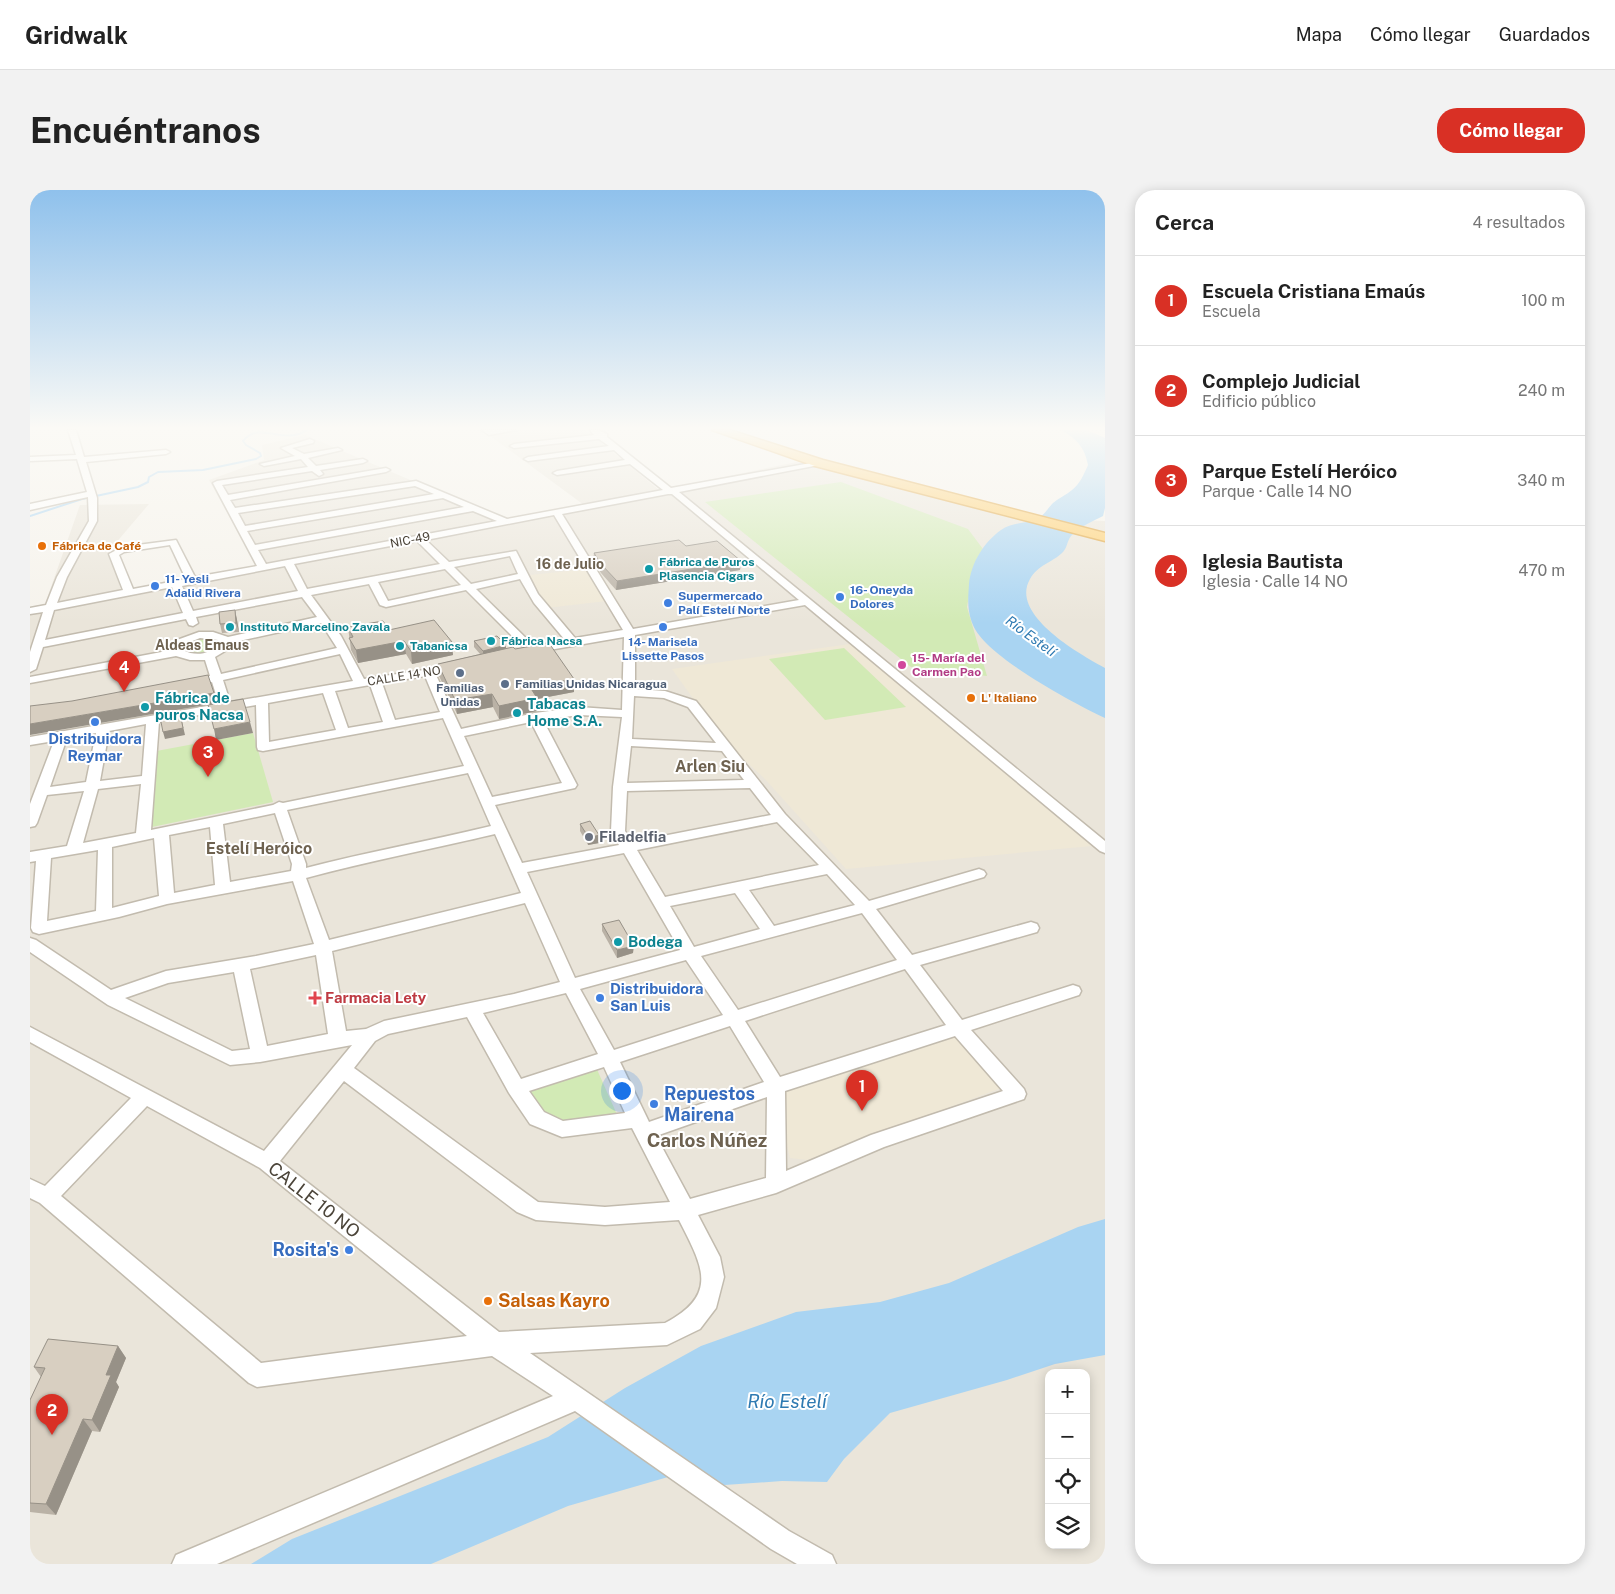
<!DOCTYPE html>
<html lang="es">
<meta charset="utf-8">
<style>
body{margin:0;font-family:"Public Sans",sans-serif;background:#f2f2f2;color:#222}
.controls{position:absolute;right:15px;bottom:15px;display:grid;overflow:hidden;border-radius:10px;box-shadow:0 2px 12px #0003}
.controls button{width:45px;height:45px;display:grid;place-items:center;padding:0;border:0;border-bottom:1px solid #e0e0e0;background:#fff;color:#222;font:25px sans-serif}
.you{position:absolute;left:591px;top:900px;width:18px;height:18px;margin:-12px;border:4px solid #fff;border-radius:50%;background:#1a73e8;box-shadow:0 0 0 8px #1a73e833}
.badge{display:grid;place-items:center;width:32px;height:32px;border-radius:50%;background:#d93025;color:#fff;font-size:16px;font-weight:700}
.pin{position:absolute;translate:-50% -41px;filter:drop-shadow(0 1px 2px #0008)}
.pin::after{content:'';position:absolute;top:26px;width:18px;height:15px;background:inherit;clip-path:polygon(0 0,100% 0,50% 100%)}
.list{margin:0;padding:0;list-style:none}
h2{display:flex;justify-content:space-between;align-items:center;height:65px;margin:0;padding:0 20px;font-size:21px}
h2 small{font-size:16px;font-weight:400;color:#767676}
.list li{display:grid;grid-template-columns:32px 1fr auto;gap:15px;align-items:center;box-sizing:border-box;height:90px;padding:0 20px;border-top:1px solid #e0e0e0}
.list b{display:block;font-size:19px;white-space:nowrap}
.list p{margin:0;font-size:16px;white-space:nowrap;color:#767676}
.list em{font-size:16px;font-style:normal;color:#767676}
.icon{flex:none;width:28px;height:28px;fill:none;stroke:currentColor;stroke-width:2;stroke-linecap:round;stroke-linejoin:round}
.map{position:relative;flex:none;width:1075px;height:1374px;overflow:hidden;border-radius:20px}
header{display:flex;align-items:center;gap:30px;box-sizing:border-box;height:70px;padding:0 25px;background:#fff;border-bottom:1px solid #e0e0e0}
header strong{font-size:24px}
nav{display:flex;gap:28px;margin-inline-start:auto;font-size:18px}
.intro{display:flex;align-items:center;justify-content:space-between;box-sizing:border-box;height:120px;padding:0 30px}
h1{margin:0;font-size:35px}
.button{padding:12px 22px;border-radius:20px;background:#d93025;color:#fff;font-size:18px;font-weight:700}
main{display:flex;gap:30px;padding:0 30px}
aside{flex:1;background:#fff;border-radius:20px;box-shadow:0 2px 12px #0003}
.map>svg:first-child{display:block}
.residential{fill:#eae5da;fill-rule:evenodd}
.education{fill:#efe8d6}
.green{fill:#d2eab5}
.water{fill:#a9d4f2}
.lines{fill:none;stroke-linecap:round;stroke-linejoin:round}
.stream{stroke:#a9d4f2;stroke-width:2}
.minor-casing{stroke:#c2bbae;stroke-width:3}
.highway-casing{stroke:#e0a43c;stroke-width:3}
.minor{fill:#fff;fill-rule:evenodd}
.highway{fill:#ffcf6e;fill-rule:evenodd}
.wall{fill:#bab2a6}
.shaded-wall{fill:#979187}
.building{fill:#d8cfc1;stroke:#979187}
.food-dot{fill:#e8710a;stroke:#fff;stroke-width:2}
.culture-dot{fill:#0f9aa8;stroke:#fff;stroke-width:2}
.shop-dot{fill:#3f7fe0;stroke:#fff;stroke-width:2}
.hotel-dot{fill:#d1479c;stroke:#fff;stroke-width:2}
.service-dot{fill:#5c6f8a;stroke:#fff;stroke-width:2}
.worship-dot{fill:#6b7280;stroke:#fff;stroke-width:2}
.health-dot{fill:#e0444e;stroke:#fff;stroke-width:2}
.labels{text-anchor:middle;stroke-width:4;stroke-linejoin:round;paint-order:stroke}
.far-street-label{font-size:12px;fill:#4b4439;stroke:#fff}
.far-food-label{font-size:12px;font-weight:bold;fill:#c56008;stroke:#fff;text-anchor:start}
.far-culture-label{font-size:12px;font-weight:bold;fill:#0d838f;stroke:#fff;text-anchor:start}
.far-shop-label{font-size:12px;font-weight:bold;fill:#366cbe;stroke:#fff;text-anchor:start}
.far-hotel-label{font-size:12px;font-weight:bold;fill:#b23c85;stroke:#fff;text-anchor:start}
.far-service-label{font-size:12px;font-weight:bold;fill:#4e5e75;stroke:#fff;text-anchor:start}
.far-neighbourhood-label{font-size:14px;font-weight:bold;fill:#6e6250;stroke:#fff}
.far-water-label{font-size:14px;font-style:italic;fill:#2e7ab2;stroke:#fff}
.culture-label{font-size:15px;font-weight:bold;fill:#0d838f;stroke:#fff;text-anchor:start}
.shop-label{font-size:15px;font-weight:bold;fill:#366cbe;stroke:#fff}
.worship-label{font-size:15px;font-weight:bold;fill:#5b616d;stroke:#fff;text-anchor:start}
.health-label{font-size:15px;font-weight:bold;fill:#be3a42;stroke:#fff;text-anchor:start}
.neighbourhood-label{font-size:16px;font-weight:bold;fill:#6e6250;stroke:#fff}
.near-shop-label{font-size:18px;font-weight:bold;fill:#366cbe;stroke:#fff;text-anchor:start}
.near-street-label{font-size:18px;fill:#4b4439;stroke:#fff}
.near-food-label{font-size:18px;font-weight:bold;fill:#c56008;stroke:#fff;text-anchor:start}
.near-neighbourhood-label{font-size:19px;font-weight:bold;fill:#6e6250;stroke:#fff}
.near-water-label{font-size:19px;font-style:italic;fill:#2e7ab2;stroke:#fff}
</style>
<header>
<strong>Gridwalk</strong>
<nav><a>Mapa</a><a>Cómo llegar</a><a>Guardados</a></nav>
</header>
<div class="intro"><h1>Encuéntranos</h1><a class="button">Cómo llegar</a></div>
<main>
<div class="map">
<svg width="1075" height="1374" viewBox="0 0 1075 1374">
<rect width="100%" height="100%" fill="#f6f3ec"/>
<path class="residential" d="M452,240H556L629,300L767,272L983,328L1075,331V1374H0V417L15,414L50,315L119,314L79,361L91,400L227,377L179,290L234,270L232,255L275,245L474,330L554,315ZM1019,1183H1056V1355H1019Z"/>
<g class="education">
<polygon points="559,379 577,411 516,418 500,385"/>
<polygon points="820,454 922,537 1062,656 816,679 735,589 709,565 662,507 642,479"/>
<polygon points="926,844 974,897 777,970 760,968 756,952 756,899"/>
</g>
<g class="green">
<polygon points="811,292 938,339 953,359 944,376 937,417 957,486 881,477 675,312"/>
<path d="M171,447L188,450L190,453C182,466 165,466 152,460L154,454Z"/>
<polygon points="814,458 876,517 795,530 739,469"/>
<polygon points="223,543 243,612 117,638 121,562"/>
<path d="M565,875L589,929C562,931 523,941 504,916C501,911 498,904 495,899Z"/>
</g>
<g class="water">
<path d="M1030,240H1057L1075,248V318L1073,326C1063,331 1049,337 1041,346C1037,351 1037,359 1032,363C1021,373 1008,375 1000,389C979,425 1051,465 1075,478V528C1044,513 956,467 943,435C937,421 938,409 939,394C941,373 954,352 971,340C983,331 998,335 1010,327C1015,324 1019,317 1023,313C1029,308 1036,305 1042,300C1050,294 1054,284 1058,275C1055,258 1046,247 1030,240Z"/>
<polygon points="1075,1029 1075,1165 1025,1174 977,1190 860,1223 814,1269 797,1292 752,1291 680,1296 645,1285 538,1316 401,1374 221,1374 262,1349 518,1247 595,1198 671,1156 766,1122 850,1112 919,1093 1048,1037"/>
</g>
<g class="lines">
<path class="stream" d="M0,326L52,309L108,297L118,292L119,287L128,282L173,280L226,269L231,266L230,263L216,255L213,251C230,230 253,256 277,240"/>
<defs>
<g id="minor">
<path d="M38,240H46L54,267L136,260L140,262L136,264L56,272L67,308V331L37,387L27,413L93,400L79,364L92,357L146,350L165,387L227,376L183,293L187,291L278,277L271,269L234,276L230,274L265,266L251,258L280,249L284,251L283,253L262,258L274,264L308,258L312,260L278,268L286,276L333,269L337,271L333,273L290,280L293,284L289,286L282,281L192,295L198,305L356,278L360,280L356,282L200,310L205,318L386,291L477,329L633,300L600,274L527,285L523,283L527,281L595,270L584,260L498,271L494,269L498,267L579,256L569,249L484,258L480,256L484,254L564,245L560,240H568L577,244V247L641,298L792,271V275H789L649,302L1075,651V663L1070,661L775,415L605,445V499L635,501L666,511L755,624L839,711L949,679L954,681L956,684L954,687L846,719L882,765L1001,732L1007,734L1009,738L1007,742L890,775L932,830L1043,795L1049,797L1051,801L1049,805L941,840L994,899L996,904L994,909L854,957L746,1003L668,1025L690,1067L694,1087L686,1118L670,1139L637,1155L500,1163L759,1341L802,1365L806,1374H767L741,1359L545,1221L187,1374H142L146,1365L523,1206L462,1166L227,1197L219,1193L10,1013L0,1008V989L15,996L101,908L0,852V837L234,961L322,855L230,872L200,875L78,815L0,762V748L6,750L81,800L136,781L226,766L284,754L263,691L137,714L89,727L9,744L3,742L1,738L6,671L0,672V662L37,656L54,601L17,605L7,633L5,636L0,637V614L24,551L0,555V547L189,514L182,492L159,498L153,494L155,492L180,486L175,470H160L146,466L0,493V487L142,460L141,457L147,450L169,442H183L198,447L287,427L272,407L166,427L168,433L163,436L159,435L156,429L13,457L6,479L0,482V462L13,422L0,424V418L16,415L27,387L59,331L58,307L0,320V314L57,302L47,269L0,271V267L46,265ZM385,296L404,304L215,336L208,323ZM638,304H642L769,410L603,439L532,324ZM413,308L434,317L225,355L217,341ZM443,321L467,331L236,374L228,360ZM524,325L593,440L545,448L508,404L486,361L419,372L396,350ZM387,351L410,374L277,399L264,374ZM140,355L156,389L103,399L89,365L94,362ZM480,366L488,384L441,394L424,377ZM255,376L268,401L163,421L152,396ZM415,379L431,395L358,411L348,392ZM490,389L504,413L535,450L504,456L446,399ZM339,394L350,415L356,417L436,400L498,462L502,463L594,447L592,520L549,517L505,523L431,539L406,485L411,483L413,481L411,479L407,478L334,489L311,446L281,405ZM142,397L153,423L15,450L24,420ZM291,433L307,458L191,484L185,467L195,461L200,453ZM170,448L188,450L189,454C180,464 166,467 153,460L155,454ZM310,464L323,491L200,512L193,490ZM395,486L410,522L365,530L352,493ZM340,495L353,532L318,538L305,501ZM293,503L306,540L239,552L238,513ZM604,506L634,508L658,517L686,553L602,549ZM226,515L227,557L228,560L233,561L413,528L434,576L253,613L249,612L243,615L121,640L129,532ZM549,525L592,527L583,597L581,641L589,655L492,673L465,615L545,598L547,595L513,530ZM501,532L532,593L462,607L434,546ZM116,534L112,586L70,591L79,541ZM66,543L56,592L20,597L37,548ZM601,556L692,561L714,590L597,593ZM438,583L461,636C399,651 337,662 276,678V674L257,620ZM111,594L106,643L53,653L68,599ZM720,598L741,625L602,652L595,641L597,601ZM245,623L262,674L261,681L200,692L193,634ZM747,632L789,675L635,707L607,660ZM180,637L185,695L144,703L139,645ZM465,644L491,703L299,750L276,688C339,671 402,659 465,644ZM124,648L129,706L82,718V657ZM68,660L66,721L17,731L21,668ZM594,663L650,760L545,788L497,682ZM797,684L825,715L744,736L719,700ZM705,703L730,739L664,757L640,716ZM495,713L530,792L484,804L354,831L336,839L316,841L302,761ZM832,723L867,770L708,820L671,766ZM286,765L298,844L237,856L220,779ZM656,770L693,825L584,860L550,799ZM875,779L916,835L750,887L715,831ZM204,782L220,859L202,861L95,808L138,793ZM536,803L568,864L491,889L453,823ZM437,827L479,903L500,934L532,947L602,938L640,1012L575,1017L508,1012L324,878L345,851L358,844ZM700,836L734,892L619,932L590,872ZM925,846L973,901L841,945L756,981L755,901ZM574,877L595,923L533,931L514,922L499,901ZM314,891L487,1022L506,1030L575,1035L649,1030C671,1074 691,1104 635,1133L469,1142L250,971ZM737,907L736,988L660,1009L626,946ZM117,916L230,978L437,1146L231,1173L31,1006Z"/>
<polygon points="452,240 486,240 459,245"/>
</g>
<polygon id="highway" points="682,240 700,240 793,270 1075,343 1075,351 785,276"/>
</defs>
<use href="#minor" class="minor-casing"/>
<use href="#highway" class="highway-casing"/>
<use href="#minor" class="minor"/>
<use href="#highway" class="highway"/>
</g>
<g class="wall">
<polygon points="656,356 711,371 710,380 586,400 571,383 563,371 564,363"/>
<polygon points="205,420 207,430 209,442 192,443 190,434"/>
<polygon points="318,437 359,440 423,465 382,474 376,464 328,473 321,460"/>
<polygon points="444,451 476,459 485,459 544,489 544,502 507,509 507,521 469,529 463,517 427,524 409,486 408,474 450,464 444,457"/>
<polygon points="550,634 569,645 569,653 558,655 550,641"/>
<polygon points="572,734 603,763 587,768 572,741"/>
<polygon points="88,1156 96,1168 86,1192 89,1197 70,1242 62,1241 26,1325 0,1322 0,1210 11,1187 4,1177"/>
</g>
<g class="shaded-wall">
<polygon points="711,371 710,380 586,400 587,391"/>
<polygon points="205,420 207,430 209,442 206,433"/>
<polygon points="374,451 376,464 328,473 326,460"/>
<polygon points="422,452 423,465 382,474 381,461"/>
<polygon points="476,455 476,462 453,468 453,461"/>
<polygon points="544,489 544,502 507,509 507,521 469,529 469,516 500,497"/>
<polygon points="184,503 187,513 0,545 0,534"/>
<polygon points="462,504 463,517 427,524 425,510"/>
<polygon points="150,523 155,545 135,549 133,542"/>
<polygon points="220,532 223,543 186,550 184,539"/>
<polygon points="569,645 569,653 558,655 559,648"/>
<polygon points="604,756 603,763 587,768 587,760"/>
<polygon points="88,1156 96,1168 86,1192 89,1197 70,1242 62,1230 76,1185"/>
<polygon points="53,1229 62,1241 26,1325 16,1314"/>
</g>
<g class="building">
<polygon points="649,350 656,356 687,351 711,371 587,391 571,374 564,363"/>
<polygon points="205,420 206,433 190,434 189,422"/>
<polygon points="404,430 422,452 381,461 374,451 326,460 319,448 323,447 318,437 353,431 359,440"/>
<polygon points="467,446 476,455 453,461 444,451"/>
<polygon points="519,453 544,489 500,497 507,508 469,516 462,504 425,510 408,474 483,457 485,459"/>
<polygon points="178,485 184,503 0,534 0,516 42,511"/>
<polygon points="213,509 220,532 184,539 178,515"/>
<polygon points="150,523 153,538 133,542 130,527"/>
<polygon points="560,631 569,645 559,648 550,634"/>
<polygon points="589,730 604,756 587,760 572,734"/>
<polygon points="18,1149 88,1156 76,1185 81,1185 62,1230 53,1229 16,1314 0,1313 0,1210 15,1178 4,1177"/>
</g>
<linearGradient id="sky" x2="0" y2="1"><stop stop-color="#8fc1ec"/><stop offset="0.55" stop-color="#fbfaf6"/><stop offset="1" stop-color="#fbfaf6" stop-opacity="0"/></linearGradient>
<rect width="1075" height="433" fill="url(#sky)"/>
<g class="food-dot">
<circle cx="12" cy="356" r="5"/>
<circle cx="941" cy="508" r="5"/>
<circle cx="458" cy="1111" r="5"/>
</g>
<g class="culture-dot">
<circle cx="619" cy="379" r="5"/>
<circle cx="200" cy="437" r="5"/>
<circle cx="461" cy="451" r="5"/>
<circle cx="370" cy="456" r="5"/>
<circle cx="115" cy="517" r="5"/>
<circle cx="487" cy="523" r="5"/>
<circle cx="588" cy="752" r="5"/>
</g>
<g class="shop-dot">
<circle cx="125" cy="396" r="5"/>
<circle cx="810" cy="407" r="5"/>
<circle cx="638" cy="413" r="5"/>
<circle cx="633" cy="437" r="5"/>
<circle cx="65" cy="532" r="5"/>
<circle cx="570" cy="808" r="5"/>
<circle cx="624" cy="914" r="5"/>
<circle cx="319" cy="1060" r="5"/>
</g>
<circle class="hotel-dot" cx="872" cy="475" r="5"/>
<g class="service-dot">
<circle cx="430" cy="483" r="5"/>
<circle cx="475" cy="494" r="5"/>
</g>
<circle class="worship-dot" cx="559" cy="647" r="5"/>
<path class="health-dot" d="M282.5 800.5h5v5h5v5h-5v5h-5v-5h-5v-5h5z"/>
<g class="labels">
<g class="far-street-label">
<text transform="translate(380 350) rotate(-11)" y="4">NIC-49</text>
<text transform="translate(374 486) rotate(-9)" y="4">CALLE 14 NO</text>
</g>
<g class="far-food-label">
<text x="22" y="360">Fábrica de Café</text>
<text x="951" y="512">L' Italiano</text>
</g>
<g class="far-culture-label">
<text x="629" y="376">Fábrica de Puros<tspan x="629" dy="14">Plasencia Cigars</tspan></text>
<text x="210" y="441">Instituto Marcelino Zavala</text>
<text x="471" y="455">Fábrica Nacsa</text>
<text x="380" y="460">Tabanicsa</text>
</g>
<g class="far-shop-label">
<text x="135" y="393">11- Yesli<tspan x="135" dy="14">Adalid Rivera</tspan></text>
<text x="820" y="404">16- Oneyda<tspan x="820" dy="14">Dolores</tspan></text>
<text x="648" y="410">Supermercado<tspan x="648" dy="14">Palí Estelí Norte</tspan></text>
<text x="633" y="456" text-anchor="middle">14- Marisela<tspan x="633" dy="14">Lissette Pasos</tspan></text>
</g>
<g class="far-hotel-label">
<text x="882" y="472">15- María del<tspan x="882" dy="14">Carmen Pao</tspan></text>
</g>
<g class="far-service-label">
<text x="485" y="498">Familias Unidas Nicaragua</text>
<text x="430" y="502" text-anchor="middle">Familias<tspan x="430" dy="14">Unidas</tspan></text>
</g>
<g class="far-neighbourhood-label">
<text x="540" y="379">16 de Julio</text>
<text x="172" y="460">Aldeas Emaus</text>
</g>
<g class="far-water-label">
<text transform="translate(1001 446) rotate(36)" y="5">Río Estelí</text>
</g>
<g class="culture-label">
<text x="125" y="513">Fábrica de<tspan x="125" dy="17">puros Nacsa</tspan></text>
<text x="497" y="519">Tabacas<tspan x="497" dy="17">Home S.A.</tspan></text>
<text x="598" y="757">Bodega</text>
</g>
<g class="shop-label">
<text x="65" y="554">Distribuidora<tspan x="65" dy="17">Reymar</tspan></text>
<text x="580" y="804" text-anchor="start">Distribuidora<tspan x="580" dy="17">San Luis</tspan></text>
</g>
<g class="worship-label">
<text x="569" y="652">Filadelfia</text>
</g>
<g class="health-label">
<text x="295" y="813">Farmacia Lety</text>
</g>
<g class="neighbourhood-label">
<text x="680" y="582">Arlen Siu</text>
<text x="229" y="664">Estelí Heróico</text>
</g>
<g class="near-shop-label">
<text x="634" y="910">Repuestos<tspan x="634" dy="21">Mairena</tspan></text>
<text x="309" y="1066" text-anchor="end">Rosita's</text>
</g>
<g class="near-street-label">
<text transform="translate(284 1010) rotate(38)" y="6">CALLE 10 NO</text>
</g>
<g class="near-food-label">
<text x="468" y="1117">Salsas Kayro</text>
</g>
<g class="near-neighbourhood-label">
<text x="677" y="957">Carlos Núñez</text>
</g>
<g class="near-water-label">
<text x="757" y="1218">Río Estelí</text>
</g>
</g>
</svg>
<div class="controls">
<button>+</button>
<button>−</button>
<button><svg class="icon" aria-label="locate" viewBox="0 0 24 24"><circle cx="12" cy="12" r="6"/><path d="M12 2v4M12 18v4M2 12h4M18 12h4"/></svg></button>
<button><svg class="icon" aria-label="layers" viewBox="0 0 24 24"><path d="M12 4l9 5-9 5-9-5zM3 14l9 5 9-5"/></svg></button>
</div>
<div class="you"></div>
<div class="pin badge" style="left:832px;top:921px">1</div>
<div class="pin badge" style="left:22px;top:1245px">2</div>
<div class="pin badge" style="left:178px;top:587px">3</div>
<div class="pin badge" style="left:94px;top:502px">4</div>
</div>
<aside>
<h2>Cerca<small>4 resultados</small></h2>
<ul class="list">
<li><span class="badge">1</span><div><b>Escuela Cristiana Emaús</b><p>Escuela</p></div><em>100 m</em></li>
<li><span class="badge">2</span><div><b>Complejo Judicial</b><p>Edificio público</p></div><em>240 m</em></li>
<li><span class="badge">3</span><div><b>Parque Estelí Heróico</b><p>Parque · Calle 14 NO</p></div><em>340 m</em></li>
<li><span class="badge">4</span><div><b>Iglesia Bautista</b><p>Iglesia · Calle 14 NO</p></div><em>470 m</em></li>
</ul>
</aside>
</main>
